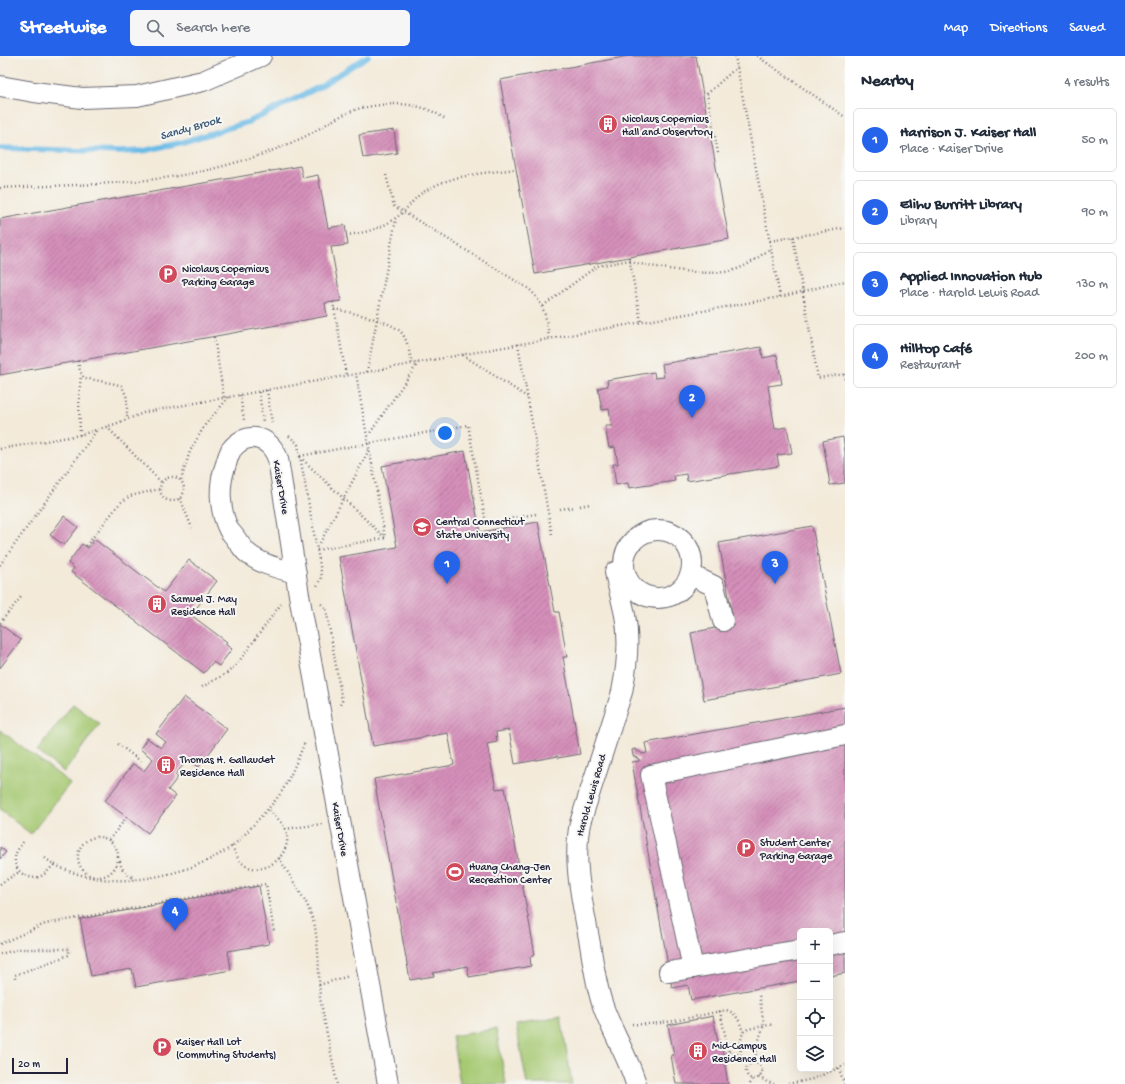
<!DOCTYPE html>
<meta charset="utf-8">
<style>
body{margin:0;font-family:"Gochi Hand",sans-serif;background:#f6f6f7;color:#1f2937}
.controls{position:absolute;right:12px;bottom:12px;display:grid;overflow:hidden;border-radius:6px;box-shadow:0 4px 16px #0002}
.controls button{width:36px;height:36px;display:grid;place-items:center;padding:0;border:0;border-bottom:1px solid #e0e1e3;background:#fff;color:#1f2937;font:20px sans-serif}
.scale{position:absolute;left:12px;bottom:10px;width:56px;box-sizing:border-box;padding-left:4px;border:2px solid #22223b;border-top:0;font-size:11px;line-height:14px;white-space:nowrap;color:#22223b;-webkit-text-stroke:3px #f6f6f2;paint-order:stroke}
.you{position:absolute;left:445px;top:377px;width:14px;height:14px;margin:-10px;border:3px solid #fff;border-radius:50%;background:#1a73e8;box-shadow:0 0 0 6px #1a73e833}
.badge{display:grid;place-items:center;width:26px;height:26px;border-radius:50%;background:#2563eb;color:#fff;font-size:13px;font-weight:700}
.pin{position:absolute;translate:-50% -33px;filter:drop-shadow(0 1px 2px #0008)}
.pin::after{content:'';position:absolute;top:21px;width:14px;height:12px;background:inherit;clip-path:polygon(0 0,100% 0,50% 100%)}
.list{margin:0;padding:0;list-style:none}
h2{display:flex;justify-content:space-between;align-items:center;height:52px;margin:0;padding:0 16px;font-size:17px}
h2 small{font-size:13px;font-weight:400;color:#747a83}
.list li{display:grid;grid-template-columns:26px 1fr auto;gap:12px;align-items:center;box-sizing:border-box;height:64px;margin:0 8px 8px;padding:0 8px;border:1px solid #e0e1e3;border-radius:6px}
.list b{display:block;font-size:15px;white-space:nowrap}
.list p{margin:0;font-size:13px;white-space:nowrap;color:#747a83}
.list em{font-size:13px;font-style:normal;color:#747a83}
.icon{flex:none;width:22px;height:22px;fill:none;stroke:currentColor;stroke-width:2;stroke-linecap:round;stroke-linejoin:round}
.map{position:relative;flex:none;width:845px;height:1028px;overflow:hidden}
header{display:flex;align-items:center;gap:24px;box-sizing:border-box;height:56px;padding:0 20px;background:#2563eb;color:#fff}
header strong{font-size:19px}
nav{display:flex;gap:22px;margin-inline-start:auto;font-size:14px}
.search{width:280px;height:36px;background:#f6f6f7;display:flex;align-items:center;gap:10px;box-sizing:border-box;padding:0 14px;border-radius:6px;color:#747a83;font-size:15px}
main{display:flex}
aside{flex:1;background:#fff}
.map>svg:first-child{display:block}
.garden{fill:#a6c972;stroke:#647656}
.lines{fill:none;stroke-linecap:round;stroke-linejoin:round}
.stream{stroke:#6cbbe7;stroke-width:5.5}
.building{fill:url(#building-hatch)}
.minor-casing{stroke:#6b6872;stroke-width:22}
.path{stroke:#6b6872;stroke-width:2.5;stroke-dasharray:1 3;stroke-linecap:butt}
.minor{stroke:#fff;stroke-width:20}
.labels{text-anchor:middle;stroke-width:4;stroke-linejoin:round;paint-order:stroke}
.poi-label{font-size:11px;fill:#22223b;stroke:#f6f6f2;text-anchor:start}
.street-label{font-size:11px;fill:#22223b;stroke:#f6f6f2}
.water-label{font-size:12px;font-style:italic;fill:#3c5877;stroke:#f6f6f2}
</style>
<header>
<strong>Streetwise</strong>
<div class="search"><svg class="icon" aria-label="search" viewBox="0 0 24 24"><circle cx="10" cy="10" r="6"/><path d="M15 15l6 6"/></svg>Search here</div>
<nav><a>Map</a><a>Directions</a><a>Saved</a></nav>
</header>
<main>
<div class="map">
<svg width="845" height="1028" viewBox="0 0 845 1028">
<defs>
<pattern id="building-hatch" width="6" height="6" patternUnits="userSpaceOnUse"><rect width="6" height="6" fill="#d590ba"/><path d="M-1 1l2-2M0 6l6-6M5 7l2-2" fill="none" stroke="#ac7598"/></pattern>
</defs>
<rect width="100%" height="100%" fill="#f6f6f2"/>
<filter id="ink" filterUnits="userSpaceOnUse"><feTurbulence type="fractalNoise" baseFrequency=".025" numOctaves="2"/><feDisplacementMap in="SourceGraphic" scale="8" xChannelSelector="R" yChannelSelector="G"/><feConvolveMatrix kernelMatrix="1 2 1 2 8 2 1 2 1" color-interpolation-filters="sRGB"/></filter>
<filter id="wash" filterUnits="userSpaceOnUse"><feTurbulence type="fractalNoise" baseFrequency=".012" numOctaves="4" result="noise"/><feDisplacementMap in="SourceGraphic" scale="16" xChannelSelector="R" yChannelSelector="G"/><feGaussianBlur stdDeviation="0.9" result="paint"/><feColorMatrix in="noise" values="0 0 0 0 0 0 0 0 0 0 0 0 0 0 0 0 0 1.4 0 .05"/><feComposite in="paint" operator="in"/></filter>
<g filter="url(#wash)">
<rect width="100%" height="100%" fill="#f3ead9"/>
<g class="garden">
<polygon points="73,648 100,668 64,716 37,695"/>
<polygon points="0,674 70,727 31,778 0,754"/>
<polygon points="561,961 572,1028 527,1028 516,969"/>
<polygon points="496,973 506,1028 460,1028 452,980"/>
</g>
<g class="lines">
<polyline class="stream" points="0,92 120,96 143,95 183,86 248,66 261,60 319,31 368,0"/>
</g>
<g id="blocks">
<g class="building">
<polygon points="629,0 696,0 729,183 535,218 500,24"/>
<polygon points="394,74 397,97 363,102 359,79"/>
<polygon points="300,110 303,122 318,119 328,172 345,169 348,189 331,191 341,245 325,247 327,260 0,319 0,163"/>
<polygon points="761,291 763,302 777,299 782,328 768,330 775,373 787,371 792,397 777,399 779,410 687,425 686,418 674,420 675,425 629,432 628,427 616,429 613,408 618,408 615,391 609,392 605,370 612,370 609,353 602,354 598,332 608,330 607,324 654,316 655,322 664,321 662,308"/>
<polygon points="843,381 845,396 845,427 830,429 823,385"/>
<polygon points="465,395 480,476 538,466 555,556 559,556 567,601 563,601 580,698 558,702 558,700 515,708 509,674 496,676 497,686 487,688 496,733 505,732 535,899 530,901 531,910 469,921 467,910 433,917 434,920 410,924 374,723 454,709 448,677 373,690 339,501 397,491 382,410"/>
<polygon points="64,460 78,471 64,489 50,479"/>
<polygon points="812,470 841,618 704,644 691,577 734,568 719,487"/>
<polygon points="94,483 164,536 189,504 217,525 191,559 227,586 225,588 232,593 219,610 213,606 204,617 71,516 74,512 68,507 82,488 88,492"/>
<polygon points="0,568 21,584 0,612"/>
<polygon points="184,641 227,673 199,711 188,703 175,719 178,721 168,734 176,740 148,777 105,745 133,708 144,715 153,703 140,693 147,682 161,692 166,686 156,678"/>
<polygon points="845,651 845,917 830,920 830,875 800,875 800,925 691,944 688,929 672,932 632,706 639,705 639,703 633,700 632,694 635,693 643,698 647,697 645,687"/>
<polygon points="0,791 6,796 0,803"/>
<polygon points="259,830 269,888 228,895 231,914 136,931 132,913 91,920 80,863"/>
<polygon points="713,960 719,991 722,991 728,1028 676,1028 671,999 674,999 668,969"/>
</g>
</g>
</g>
<g filter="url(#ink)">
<use href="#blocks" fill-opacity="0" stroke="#6b6872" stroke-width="1"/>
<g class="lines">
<defs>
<g id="minor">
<polyline points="0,30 34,36 82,42 137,40 203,25 261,0"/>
<circle cx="658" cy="508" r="34"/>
<path d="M624,515L615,516C618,531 622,544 625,559C630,585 627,611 622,636L580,767C572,807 583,848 590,888C593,907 596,928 602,947C611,975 628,1000 636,1028"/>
<path d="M296,517C278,512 261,509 246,496C243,493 241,489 238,486C236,482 232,478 229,474C219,454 218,429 226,408C227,404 229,398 231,394C247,374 270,380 278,403L299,539L388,1028"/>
<polyline points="691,519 714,530 723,565"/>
<polyline points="830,889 845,886"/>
<polyline points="693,912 651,719 845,679"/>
<polyline points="669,916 800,894"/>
</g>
</defs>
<use href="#minor" class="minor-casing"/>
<g class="path">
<polyline points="735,0 780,241"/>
<polyline points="757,0 845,61"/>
<polyline points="718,97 707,38 737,11"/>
<path d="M386,119L394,150L529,233C544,247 547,263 549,282"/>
<path d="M0,132C79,128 158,130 234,107C257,101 280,92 302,82C323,72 344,54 367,51C395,46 422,46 445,63"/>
<path d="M346,179C368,177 389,170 404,155C411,148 418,138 427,134C453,118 487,117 516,113"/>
<polyline points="793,181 818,322 845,318"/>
<polyline points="770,185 845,172"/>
<polyline points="629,201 641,266"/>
<path d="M630,206C657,211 708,222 734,214C748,210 760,200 771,192"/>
<polyline points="333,246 346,319"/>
<polyline points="543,250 597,210 630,204"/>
<path d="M334,253C352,257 386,263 400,275C408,283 409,297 412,307"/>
<polyline points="214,281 224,342"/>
<polyline points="518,288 552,479"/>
<polyline points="463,299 527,341"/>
<polyline points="78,305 80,315 84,322 116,328 122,330 127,342 127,363"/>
<polyline points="367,316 396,163"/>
<polyline points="844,318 845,325"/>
<polyline points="267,334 272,367"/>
<polyline points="259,336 263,365"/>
<polyline points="240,339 244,364"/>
<polyline points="107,371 162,427"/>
<polyline points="80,379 79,340 81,319"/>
<polyline points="289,380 296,386 298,389 322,521 317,530"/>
<polyline points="368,380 418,307"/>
<polyline points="0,393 80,379 115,368 146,356 780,241 845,225"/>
<polyline points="300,400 468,369 486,467"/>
<polyline points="300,401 385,482"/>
<circle cx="172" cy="433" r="12"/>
<polyline points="181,424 190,395 205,369 229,341"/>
<polyline points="180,442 192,472"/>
<polyline points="580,450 590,448"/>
<polyline points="560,453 575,451"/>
<polyline points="523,460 536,458"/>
<polyline points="504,464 518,461"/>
<polyline points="320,487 369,394"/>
<polyline points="86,490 120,447 130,440 160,433"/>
<polyline points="317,494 385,482 356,318"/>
<polyline points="0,509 97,374"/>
<polyline points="321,548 326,552 342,645 339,651"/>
<polyline points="0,567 21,541"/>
<polyline points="202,631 227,617 237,608 281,548"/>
<polyline points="118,688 143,707"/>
<polyline points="285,773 322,768"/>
<circle cx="98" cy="801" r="20"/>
<polyline points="109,784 127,761"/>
<path d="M23,786C20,791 15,796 15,803C14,815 27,824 39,821C45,819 49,813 54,809"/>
<path d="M232,790C235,796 237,802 241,806C261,825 294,799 286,775C283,766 274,760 268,753"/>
<path d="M45,802C66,819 104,826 131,824C166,821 202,811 231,791C240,784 249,774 257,765C267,754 278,743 285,730C293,715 299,700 305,686"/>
<polyline points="279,802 307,848 315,870 318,895 320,942 337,1028"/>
<path d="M120,805C121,814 127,819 135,822"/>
<polyline points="0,828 19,816"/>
<polyline points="0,888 45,868 266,828 274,876"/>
<polyline points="0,898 20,893 69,893 69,899 15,919 15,924"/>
<polyline points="319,929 349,920"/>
<polyline points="720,955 729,997"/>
<path d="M632,968C663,970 695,960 726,954C737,957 740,966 743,976"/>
<path d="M725,997C736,995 742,1000 749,1008"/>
<polyline points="741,999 740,987 743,976 748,973 774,968"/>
<polyline points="754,1007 760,980 764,969 759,938"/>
<circle cx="754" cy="1015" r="8"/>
<polyline points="839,1012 844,1028"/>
<polyline points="759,1021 767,1026 774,1028"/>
<polyline points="750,1028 752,1023"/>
<polyline points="788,1028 813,1023 845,1009"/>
</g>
<use href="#minor" class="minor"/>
</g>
</g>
<defs>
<symbol id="building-disc" viewBox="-11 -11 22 22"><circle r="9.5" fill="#d1495b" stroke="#f6f6f2"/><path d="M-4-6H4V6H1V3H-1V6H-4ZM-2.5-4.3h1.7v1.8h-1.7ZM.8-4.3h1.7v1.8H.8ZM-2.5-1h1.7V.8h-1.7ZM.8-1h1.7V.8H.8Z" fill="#fff"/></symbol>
<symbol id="parking-disc" viewBox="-11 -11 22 22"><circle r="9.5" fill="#d1495b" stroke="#f6f6f2"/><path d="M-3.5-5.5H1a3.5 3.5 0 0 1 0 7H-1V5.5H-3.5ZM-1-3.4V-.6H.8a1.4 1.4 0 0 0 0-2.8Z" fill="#fff"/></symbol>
<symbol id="university-disc" viewBox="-11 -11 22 22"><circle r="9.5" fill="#d1495b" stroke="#f6f6f2"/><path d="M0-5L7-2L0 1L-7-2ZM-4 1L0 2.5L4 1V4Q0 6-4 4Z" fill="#fff"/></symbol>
<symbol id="stadium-disc" viewBox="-11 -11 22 22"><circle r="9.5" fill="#d1495b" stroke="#f6f6f2"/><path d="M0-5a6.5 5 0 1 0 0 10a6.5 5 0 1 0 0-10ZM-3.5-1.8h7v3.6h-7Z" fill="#fff"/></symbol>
</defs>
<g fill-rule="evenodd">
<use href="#building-disc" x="597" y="57" width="22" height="22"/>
<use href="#parking-disc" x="157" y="207" width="22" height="22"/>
<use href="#university-disc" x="411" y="460" width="22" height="22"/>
<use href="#building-disc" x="146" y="537" width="22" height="22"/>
<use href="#building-disc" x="155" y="698" width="22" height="22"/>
<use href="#parking-disc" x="735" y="781" width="22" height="22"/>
<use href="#stadium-disc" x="444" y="805" width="22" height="22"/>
<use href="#parking-disc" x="151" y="980" width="22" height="22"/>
<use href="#building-disc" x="687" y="984" width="22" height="22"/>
</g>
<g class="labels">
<g class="poi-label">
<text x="622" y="66">Nicolaus Copernicus<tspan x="622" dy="13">Hall and Observtory</tspan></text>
<text x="182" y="216">Nicolaus Copernicus<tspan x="182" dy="13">Parking Garage</tspan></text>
<text x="436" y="469">Central Connecticut<tspan x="436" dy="13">State University</tspan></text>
<text x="171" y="546">Samuel J. May<tspan x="171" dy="13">Residence Hall</tspan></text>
<text x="180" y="707">Thomas H. Gallaudet<tspan x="180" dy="13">Residence Hall</tspan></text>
<text x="760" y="790">Student Center<tspan x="760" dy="13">Parking Garage</tspan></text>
<text x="469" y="814">Huang Chang-Jen<tspan x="469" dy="13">Recreation Center</tspan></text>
<text x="176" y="989">Kaiser Hall Lot<tspan x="176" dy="13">(Commuting Students)</tspan></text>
<text x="712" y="993">Mid-Campus<tspan x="712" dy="13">Residence Hall</tspan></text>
</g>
<g class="street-label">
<text transform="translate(282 431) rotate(80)" y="4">Kaiser Drive</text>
<text transform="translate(590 739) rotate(-74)" y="4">Harold Lewis Road</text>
<text transform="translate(341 773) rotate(80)" y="4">Kaiser Drive</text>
</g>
<g class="water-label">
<text transform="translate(190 71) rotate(-16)" y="4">Sandy Brook</text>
</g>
</g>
</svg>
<div class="controls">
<button>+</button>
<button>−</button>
<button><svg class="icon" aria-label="locate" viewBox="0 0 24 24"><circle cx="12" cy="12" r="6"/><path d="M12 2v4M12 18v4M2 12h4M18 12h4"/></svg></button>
<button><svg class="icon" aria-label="layers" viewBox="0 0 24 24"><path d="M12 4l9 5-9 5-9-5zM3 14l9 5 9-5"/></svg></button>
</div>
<div class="scale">20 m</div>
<div class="you"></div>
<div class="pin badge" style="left:447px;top:528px">1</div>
<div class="pin badge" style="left:692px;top:362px">2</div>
<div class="pin badge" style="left:775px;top:528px">3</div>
<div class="pin badge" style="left:175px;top:875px">4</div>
</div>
<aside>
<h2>Nearby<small>4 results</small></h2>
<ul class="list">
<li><span class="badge">1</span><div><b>Harrison J. Kaiser Hall</b><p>Place · Kaiser Drive</p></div><em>50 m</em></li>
<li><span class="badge">2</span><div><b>Elihu Burritt Library</b><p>Library</p></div><em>90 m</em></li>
<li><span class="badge">3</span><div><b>Applied Innovation Hub</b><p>Place · Harold Lewis Road</p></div><em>130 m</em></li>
<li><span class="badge">4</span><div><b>Hilltop Café</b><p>Restaurant</p></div><em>200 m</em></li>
</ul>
</aside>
</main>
